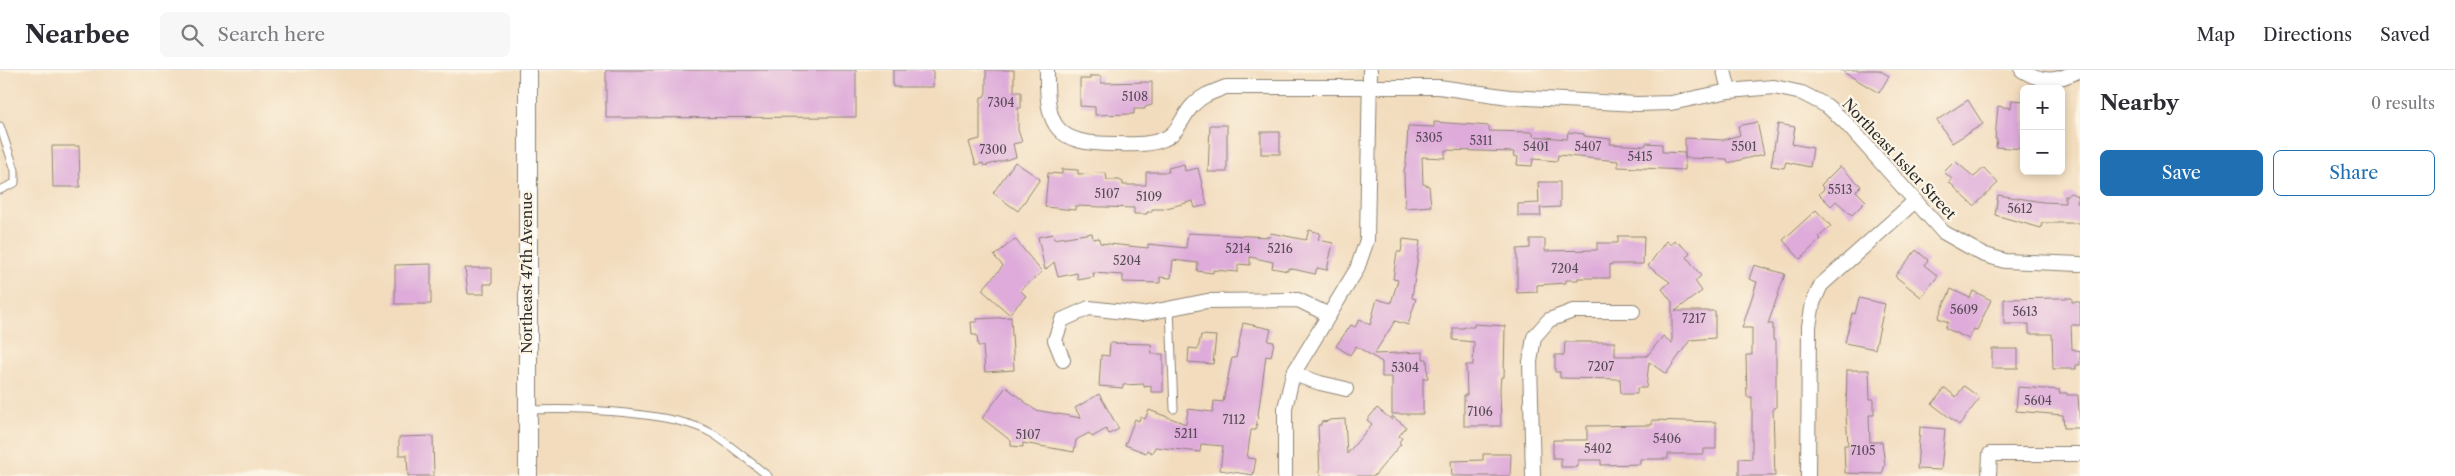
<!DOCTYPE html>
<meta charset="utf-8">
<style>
body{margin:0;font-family:"Libre Caslon Text",serif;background:#f7f7f7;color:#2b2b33}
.controls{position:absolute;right:15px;top:15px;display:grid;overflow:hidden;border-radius:8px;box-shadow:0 2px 8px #0003}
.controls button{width:45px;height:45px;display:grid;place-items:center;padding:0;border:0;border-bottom:1px solid #e1e1e2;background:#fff;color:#2b2b33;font:25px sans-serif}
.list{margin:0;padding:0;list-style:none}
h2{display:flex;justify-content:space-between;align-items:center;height:65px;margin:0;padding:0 20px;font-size:21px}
h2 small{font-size:16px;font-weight:400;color:#7c7c81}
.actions{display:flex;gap:10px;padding:15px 20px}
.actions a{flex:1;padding:11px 0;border:1px solid #1f6fb2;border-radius:8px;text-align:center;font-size:18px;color:#1f6fb2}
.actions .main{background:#1f6fb2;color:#fff}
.icon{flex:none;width:28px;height:28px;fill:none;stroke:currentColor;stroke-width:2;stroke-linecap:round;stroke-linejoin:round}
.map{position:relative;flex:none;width:2080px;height:406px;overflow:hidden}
header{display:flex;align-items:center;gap:30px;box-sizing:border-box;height:70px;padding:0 25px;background:#fff;border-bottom:1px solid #e1e1e2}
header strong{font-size:24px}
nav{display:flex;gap:28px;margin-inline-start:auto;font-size:18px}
.search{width:350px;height:45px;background:#f7f7f7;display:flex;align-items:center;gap:12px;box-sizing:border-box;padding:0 18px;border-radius:8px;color:#7c7c81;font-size:19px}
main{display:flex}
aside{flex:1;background:#fff}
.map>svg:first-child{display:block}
.building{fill:#deabda}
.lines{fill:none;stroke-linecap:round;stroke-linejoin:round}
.service-casing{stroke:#8e8474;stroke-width:9}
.minor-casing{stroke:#8e8474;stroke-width:16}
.tertiary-casing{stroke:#8e8474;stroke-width:20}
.service{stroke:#fff;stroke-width:7}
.minor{stroke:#fff;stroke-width:14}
.tertiary{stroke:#fff;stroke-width:18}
.labels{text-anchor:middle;stroke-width:4.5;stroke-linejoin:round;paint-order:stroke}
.number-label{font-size:12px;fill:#584b57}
.street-label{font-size:15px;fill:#2b2b2b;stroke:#fcf5e5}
</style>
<header>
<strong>Nearbee</strong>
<div class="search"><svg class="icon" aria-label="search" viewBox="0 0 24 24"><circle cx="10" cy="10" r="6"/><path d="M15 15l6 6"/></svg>Search here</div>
<nav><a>Map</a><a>Directions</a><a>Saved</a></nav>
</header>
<main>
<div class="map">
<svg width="2080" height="406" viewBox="0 0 2080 406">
<rect width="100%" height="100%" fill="#fcf5e5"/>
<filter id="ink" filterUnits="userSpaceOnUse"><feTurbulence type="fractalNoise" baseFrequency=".02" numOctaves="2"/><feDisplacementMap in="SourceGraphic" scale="10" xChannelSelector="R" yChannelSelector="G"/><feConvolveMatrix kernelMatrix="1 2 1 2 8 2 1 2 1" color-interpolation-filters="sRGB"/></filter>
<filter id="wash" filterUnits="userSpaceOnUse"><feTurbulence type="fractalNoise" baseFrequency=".0096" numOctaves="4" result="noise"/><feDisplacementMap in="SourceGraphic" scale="20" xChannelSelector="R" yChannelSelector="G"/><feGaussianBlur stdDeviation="1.12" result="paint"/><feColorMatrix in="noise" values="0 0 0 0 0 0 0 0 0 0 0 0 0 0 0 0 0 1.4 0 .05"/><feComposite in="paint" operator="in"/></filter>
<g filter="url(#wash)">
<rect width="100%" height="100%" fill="#f2dcbd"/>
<g id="blocks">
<g class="building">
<polygon points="606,0 856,0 856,47 606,48"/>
<rect x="893" y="0" width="40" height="17"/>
<polygon points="986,0 1014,0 1014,22 1021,22 1021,38 1018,38 1018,60 1022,72 1013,74 1016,87 984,96 983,93 976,95 969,72 980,69 980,38 981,27 984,27 986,22"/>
<polygon points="1840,0 1879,0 1889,6 1879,23"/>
<polygon points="1090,6 1101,6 1101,13 1152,12 1152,35 1145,37 1145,39 1134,39 1134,44 1095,45 1095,37 1080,36 1080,9 1090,9"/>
<polygon points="1968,30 1983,54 1952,73 1937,50"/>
<polygon points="2012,30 2024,31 2024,79 1996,77 1997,69 1995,69 1998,36 2011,38"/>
<polygon points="1434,52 1489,56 1489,61 1533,62 1533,66 1567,69 1568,62 1584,64 1584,66 1611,69 1610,74 1645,76 1646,73 1662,74 1662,82 1685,83 1685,100 1618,97 1618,91 1558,85 1557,91 1533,89 1532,96 1517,95 1518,87 1513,86 1514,82 1445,80 1445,88 1422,87 1423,114 1429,116 1431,136 1405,138 1404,101 1406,93 1408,56 1434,57"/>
<polygon points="1757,52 1764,84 1728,93 1727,89 1685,88 1685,68 1723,70 1740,65 1738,56"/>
<polygon points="1778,54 1795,57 1792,74 1813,78 1810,97 1786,92 1784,98 1771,96"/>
<polygon points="1210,55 1227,55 1227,102 1208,102"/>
<rect x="1261" y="62" width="19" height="22"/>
<polygon points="52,76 79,76 80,117 53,117"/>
<polygon points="1955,91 1974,107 1984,98 1998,113 1974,136 1949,112 1952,109 1944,102"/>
<polygon points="1015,92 1040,109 1018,141 993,123"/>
<polygon points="1184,94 1185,101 1198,98 1207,135 1195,138 1193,131 1163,139 1152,139 1152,142 1147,142 1147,144 1134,144 1134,138 1075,136 1075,140 1045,137 1048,103 1062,104 1062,99 1078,100 1078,104 1106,103 1107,110 1119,110 1123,112 1123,115 1146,115 1146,102 1169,102 1168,98"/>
<polygon points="1840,96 1861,116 1856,121 1866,131 1852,145 1836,131 1831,136 1819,124 1824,119 1821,115"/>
<polygon points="1538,112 1560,112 1560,137 1540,138 1541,146 1518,146 1518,134 1539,133"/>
<polygon points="2071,123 2077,126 2077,133 2080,133 2080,153 2042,153 2041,158 1995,145 1998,125 2043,132 2065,133 2065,126"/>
<polygon points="1816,140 1831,156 1819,167 1821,169 1800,189 1783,170"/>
<polygon points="1309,160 1320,163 1318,170 1333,173 1327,200 1317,198 1315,204 1288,198 1288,201 1272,198 1273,192 1250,187 1250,195 1238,194 1238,202 1213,200 1213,203 1197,201 1198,193 1173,190 1171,208 1160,207 1160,213 1123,212 1123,205 1093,203 1094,207 1078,210 1077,203 1058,207 1054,192 1045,200 1038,167 1053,164 1054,169 1092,163 1093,169 1099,168 1100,173 1148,178 1148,174 1186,178 1188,163 1270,167 1271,163 1306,170"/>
<polygon points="1618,166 1644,166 1643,194 1610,194 1610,208 1578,208 1578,210 1566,210 1566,213 1537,215 1537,222 1517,223 1517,179 1530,178 1530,169 1545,169 1545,181 1597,180 1597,173 1618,173"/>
<polygon points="1015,169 1042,202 1020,220 1026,226 1009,244 982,220 1003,196 994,186"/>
<polygon points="1403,169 1420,171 1412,228 1416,229 1408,255 1395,251 1374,284 1423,282 1423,289 1427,289 1428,308 1423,308 1423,344 1392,344 1392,307 1382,307 1382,292 1356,276 1350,285 1336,276 1351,255 1355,257 1360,249 1370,255 1377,229 1391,233 1398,210 1393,209 1397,182 1401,182"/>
<polygon points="1674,170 1690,182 1687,187 1701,206 1695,211 1702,221 1675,241 1715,241 1715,268 1690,270 1666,304 1649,292 1646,318 1637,318 1637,324 1621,324 1620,309 1560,308 1560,302 1555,302 1555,285 1564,285 1565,272 1615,272 1615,286 1647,286 1663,266 1672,273 1672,232 1662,219 1670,212 1648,196 1666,171 1671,175"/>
<polygon points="1916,180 1928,190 1924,195 1938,206 1921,227 1895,206"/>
<polygon points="431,194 431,234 395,234 395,195"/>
<polygon points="1754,195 1785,204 1768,254 1773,254 1773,270 1776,270 1776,338 1773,338 1775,406 1739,406 1739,388 1752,389 1752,327 1747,327 1746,285 1752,285 1752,258 1742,258 1757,212 1749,209"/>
<polygon points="465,198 492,198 492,214 484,214 484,224 468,224"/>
<polygon points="1951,219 1970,228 1973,221 1991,230 1977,260 1974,259 1969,269 1945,258 1948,252 1938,248"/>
<polygon points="1859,228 1885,234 1875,279 1845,273 1852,243 1855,244"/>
<polygon points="2055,228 2072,228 2072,232 2080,232 2080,255 2071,255 2072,279 2080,281 2080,295 2076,295 2076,299 2053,299 2052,264 2029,264 2029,254 2004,254 2004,229"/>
<polygon points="1011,247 1014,300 985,302 983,276 978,276 977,265 972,265 971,252 977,252 977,249"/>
<polygon points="1243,253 1271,259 1268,271 1274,272 1271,287 1266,286 1256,360 1251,360 1247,388 1256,389 1253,405 1220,400 1223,376 1201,374 1200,382 1155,377 1152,383 1147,380 1146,383 1125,375 1135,349 1139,351 1140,347 1145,349 1149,340 1186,354 1188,339 1213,342 1214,331 1223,332 1232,288 1236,288"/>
<polygon points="1474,254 1505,256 1504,307 1501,307 1500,318 1501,356 1464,356 1464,325 1467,325 1466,295 1473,295 1474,272 1453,270 1453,258 1464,258 1464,257 1474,257"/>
<polygon points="1201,265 1216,266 1213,294 1188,292 1189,278 1198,279"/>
<polygon points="1110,273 1151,274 1152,284 1163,284 1163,322 1151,322 1151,316 1144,317 1144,314 1123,315 1123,318 1099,316 1101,285 1109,286"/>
<rect x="1992" y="279" width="26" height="19"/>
<polygon points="1847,300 1869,300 1870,329 1874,329 1874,345 1869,345 1870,372 1882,372 1885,395 1882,404 1845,403 1844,375 1848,375 1846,345"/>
<polygon points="1964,316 1980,328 1959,355 1932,334 1945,318 1956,327"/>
<polygon points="1006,317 1035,340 1081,348 1075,338 1099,324 1119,359 1109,364 1106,359 1092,367 1089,363 1076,370 1074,382 1023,373 1023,377 1011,376 1011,371 982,348"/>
<polygon points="2018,317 2060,320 2059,323 2067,323 2067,325 2078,325 2080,358 2064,358 2063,345 2016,341"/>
<polygon points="1377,338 1392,350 1392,346 1406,357 1399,366 1402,368 1399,372 1401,374 1374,406 1320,406 1318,355 1321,355 1321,352 1329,351 1329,350 1345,349 1347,384 1372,354 1367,350"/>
<polygon points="1652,350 1716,352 1716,379 1704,379 1704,384 1668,384 1668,389 1640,389 1640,394 1601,395 1601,390 1578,390 1578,397 1561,397 1561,388 1553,388 1553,370 1587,370 1587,356 1652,355"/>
<polygon points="1920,357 1945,359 1941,400 1917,399"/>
<polygon points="433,366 434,406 408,406 407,385 399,385 399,367"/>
<polygon points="1483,384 1511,384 1510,406 1452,406 1451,391 1483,390"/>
</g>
</g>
</g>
<g filter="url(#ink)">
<use href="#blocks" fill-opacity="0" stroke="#8e8474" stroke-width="1"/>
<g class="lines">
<defs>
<g id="service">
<polyline points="0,56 15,100 15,113 0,120"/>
<polyline points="1170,239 1174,339"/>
<path d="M528,340C574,338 675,341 713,364C732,376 750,392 768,406"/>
</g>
<g id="minor">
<path d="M1047,0C1046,57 1055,74 1115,74C1131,74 1148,76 1164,69C1179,63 1182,46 1193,35C1202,25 1213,22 1226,17H1439L1509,27L1637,34L1671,33L1729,21L1774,17L1802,23L1827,36L1845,52L1943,162L1982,184L2005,191L2080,194"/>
<polyline points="1724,0 1729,21"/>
<path d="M2022,0C2044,14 2058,11 2080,0"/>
<polyline points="1063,290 1055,270 1062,250 1089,238 1142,244 1207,231 1298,230 1329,245"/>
<polyline points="1293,304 1320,313 1346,319"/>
<polyline points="1285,406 1285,338 1293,304 1357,199 1367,170 1370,0"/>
<polyline points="1533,406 1530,292 1534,267 1549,250 1573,241 1633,241"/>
<polyline points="1808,406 1809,256 1813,233 1821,215 1915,131"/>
<polyline points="1989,406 1990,384 2080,384"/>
</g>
<polyline id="tertiary" points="528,406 528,0"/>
</defs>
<use href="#service" class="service-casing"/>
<use href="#minor" class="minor-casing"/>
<use href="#tertiary" class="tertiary-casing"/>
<use href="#service" class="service"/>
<use href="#minor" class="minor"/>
<use href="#tertiary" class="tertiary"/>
</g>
</g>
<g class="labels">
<g class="number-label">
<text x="1135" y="31">5108</text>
<text x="1001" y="37">7304</text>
<text x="1429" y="72">5305</text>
<text x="1481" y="75">5311</text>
<text x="1536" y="81">5401</text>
<text x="1588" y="81">5407</text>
<text x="1744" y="81">5501</text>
<text x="993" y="84">7300</text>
<text x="1640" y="91">5415</text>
<text x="1840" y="124">5513</text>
<text x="1107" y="128">5107</text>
<text x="1149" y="131">5109</text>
<text x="2020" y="143">5612</text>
<text x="1238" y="183">5214</text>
<text x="1280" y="183">5216</text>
<text x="1127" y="195">5204</text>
<text x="1565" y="203">7204</text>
<text x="1964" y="244">5609</text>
<text x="2025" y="246">5613</text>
<text x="1694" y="253">7217</text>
<text x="1601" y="301">7207</text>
<text x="1405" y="302">5304</text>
<text x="2038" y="335">5604</text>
<text x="1480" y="346">7106</text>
<text x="1234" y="354">7112</text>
<text x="1186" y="368">5211</text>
<text x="1028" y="369">5107</text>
<text x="1667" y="373">5406</text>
<text x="1598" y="383">5402</text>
<text x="1863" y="385">7105</text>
</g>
<g class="street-label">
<text transform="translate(1899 89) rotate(47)" y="5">Northeast Issler Street</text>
<text transform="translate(527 203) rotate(-90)" y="5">Northeast 47th Avenue</text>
</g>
</g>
</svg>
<div class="controls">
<button>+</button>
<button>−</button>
</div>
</div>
<aside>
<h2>Nearby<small>0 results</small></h2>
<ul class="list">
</ul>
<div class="actions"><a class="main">Save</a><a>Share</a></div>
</aside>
</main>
